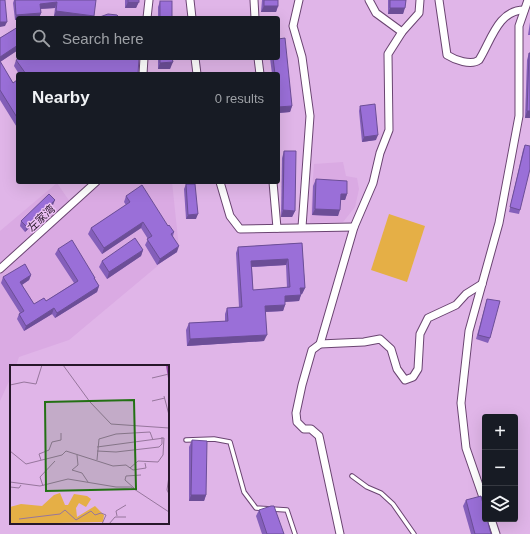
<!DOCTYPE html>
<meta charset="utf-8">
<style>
body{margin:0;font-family:Arial,"Noto Sans SC",sans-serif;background:#20242c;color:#f1f3f6}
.controls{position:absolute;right:12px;bottom:12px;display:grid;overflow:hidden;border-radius:4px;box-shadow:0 4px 16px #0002}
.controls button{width:36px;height:36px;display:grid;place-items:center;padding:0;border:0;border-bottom:1px solid #363941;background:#171b24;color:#f1f3f6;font:20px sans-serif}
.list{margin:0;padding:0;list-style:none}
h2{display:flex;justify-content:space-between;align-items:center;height:52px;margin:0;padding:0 16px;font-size:17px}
h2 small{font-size:13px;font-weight:400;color:#9ea1a6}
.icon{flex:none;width:22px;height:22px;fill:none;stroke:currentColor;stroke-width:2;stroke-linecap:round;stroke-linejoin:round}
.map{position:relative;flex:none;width:530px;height:534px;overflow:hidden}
.search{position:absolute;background:#171b24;box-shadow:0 4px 16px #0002;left:16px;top:16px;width:264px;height:44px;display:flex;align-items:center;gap:10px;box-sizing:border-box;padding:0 14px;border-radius:4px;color:#9ea1a6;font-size:15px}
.panel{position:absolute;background:#171b24;box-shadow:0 4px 16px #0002;left:16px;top:72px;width:264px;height:112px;border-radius:4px}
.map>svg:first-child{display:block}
.built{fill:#daaae3}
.green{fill:#e5af46}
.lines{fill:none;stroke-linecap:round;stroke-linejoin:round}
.service-casing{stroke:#6a4471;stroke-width:5.5}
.minor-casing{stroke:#6a4471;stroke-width:9}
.service{stroke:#fff;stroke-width:3.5}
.minor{stroke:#fff;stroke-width:7}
.wall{fill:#845fba;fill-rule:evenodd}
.shaded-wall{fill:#6c4e97}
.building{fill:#9a6fd8;stroke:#6c4e97;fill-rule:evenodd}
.labels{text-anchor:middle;stroke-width:3;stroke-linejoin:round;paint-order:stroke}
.street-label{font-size:11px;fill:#27172a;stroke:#edc1f5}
.inset-river{fill:none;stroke:#9649a5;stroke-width:2}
.inset-road{fill:none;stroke:#96769c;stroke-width:1}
.view{fill:#237014;fill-opacity:0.15;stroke:#237014;stroke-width:2}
.inset-edge{fill:none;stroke:#27172a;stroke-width:2}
</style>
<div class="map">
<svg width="530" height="534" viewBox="0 0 530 534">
<rect width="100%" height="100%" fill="#e0b5e8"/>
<g class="built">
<polygon points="343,162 346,176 357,178 359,189 355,207 343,222 310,223 314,164"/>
<polygon points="95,182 172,182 179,248 69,340 19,357 16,366 11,366 11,377 0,401 0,231 57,183 70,202"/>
</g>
<polygon class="green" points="389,214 425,226 407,282 371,270"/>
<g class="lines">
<defs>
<g id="service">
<polyline points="186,440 214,439 230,442 244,492 256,508 287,510 295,534"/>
<polyline points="352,476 367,487 381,493 393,504 414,534"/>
</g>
<g id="minor">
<polyline points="190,0 192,18"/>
<polyline points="254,0 255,18"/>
<polyline points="299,0 293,26 302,57 310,116 302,227"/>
<polyline points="369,0 376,13 402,32"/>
<path d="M439,0L447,55C455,60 471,66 479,60C491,41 498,10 524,10"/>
<polyline points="147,18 149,0"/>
<polyline points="195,58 197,74"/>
<polyline points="258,58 260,74"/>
<polyline points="143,74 144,58"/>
<polyline points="220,182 230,216 240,229 354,227"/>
<polyline points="273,182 277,228"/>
<polyline points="0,269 96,182"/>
<polyline points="320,344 354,227 373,183 380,153 389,130 388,54 402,32 419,13 420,0"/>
<polyline points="485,503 466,448 461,403 469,331 499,223 519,116 519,26 528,0"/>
<polyline points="491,519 496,534"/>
<polyline points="340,534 319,436 311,429 304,429 297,422 296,413 302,385 312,350 320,344 364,342 380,339 391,349 397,369 405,380 413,377 418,369 420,334 428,318 456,305 466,294 482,284"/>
</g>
</defs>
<use href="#service" class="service-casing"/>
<use href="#minor" class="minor-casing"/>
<use href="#service" class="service"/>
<use href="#minor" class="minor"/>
</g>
<g class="wall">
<polygon points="14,0 94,0 94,16 93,18 69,18 54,16 55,8 40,9 41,13 39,18 15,20 13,3"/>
<polygon points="125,0 139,0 136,8 125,8"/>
<polygon points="262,0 278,0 278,6 276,12 261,12"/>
<polygon points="388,0 406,0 403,14 388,14"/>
<polygon points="160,1 172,18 158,18 158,7"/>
<polygon points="530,22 530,35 528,35"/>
<polygon points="18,27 18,50 0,62 13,83 18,82 18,129 0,100 0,38"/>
<polygon points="529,53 530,53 530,118 525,118 527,60"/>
<polygon points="158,58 172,58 170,69 158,69"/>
<polygon points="270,58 278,58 292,106 290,112 278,113 278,74 272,74"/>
<polygon points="16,60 138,74 19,74 14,66"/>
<polygon points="360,106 376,140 362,142 359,111"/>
<polygon points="525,145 520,210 519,214 509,212 523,150"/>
<polygon points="284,151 295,211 292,217 281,217 282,158"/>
<polygon points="316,179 347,194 345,200 340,200 338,216 312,215 313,186"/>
<polygon points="186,184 196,219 186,219 184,189"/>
<polygon points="126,196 168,226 174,232 173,236 177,252 157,265 145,245 148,239 141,228 102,254 88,234 91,228 126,205 124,202"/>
<polygon points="53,205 25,232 20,226 21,221"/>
<path d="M302,243L305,288L302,294H301L299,301L285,302V305L283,311L265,312L264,341L187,346L186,330L189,323L225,321V314L227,308L239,307L236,253L238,247ZM286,265L287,288L253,290L252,267Z"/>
<polygon points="58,249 95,278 95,279 99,286 97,292 55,318 52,314 24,331 17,319 19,314 20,313 1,283 3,277 31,275 29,280 22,285 34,304 46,301 74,283 55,254"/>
<polygon points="143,250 141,256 107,279 99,267 102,261"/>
<polygon points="487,299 490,338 488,343 476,339"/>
<polygon points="192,440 206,495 204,501 189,501 189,447"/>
<polygon points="466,500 491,534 471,534 463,506"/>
<polygon points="259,510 284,534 262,534 256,516"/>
</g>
<g class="shaded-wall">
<polygon points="57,2 55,8 38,9 40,4"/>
<polygon points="128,2 139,2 136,8 125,8"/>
<polygon points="264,6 278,6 276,12 261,12"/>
<polygon points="390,8 405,8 403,14 388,14"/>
<polygon points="56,11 94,16 93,18 69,18 54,16"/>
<polygon points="41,13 39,18 18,18 18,19 15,20 16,15"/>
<polygon points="0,22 7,22 5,26 0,27"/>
<polygon points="18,45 18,50 0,62 0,57"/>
<polygon points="173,62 170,69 158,69 160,63"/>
<polygon points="292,106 290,112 278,113 278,107"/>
<polygon points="527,111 530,111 530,118 525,118"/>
<polygon points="378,135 376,140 362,142 364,137"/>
<polygon points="341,194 347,194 345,200 338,200"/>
<polygon points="55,200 53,205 25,232 27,227"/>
<polygon points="315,209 340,210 338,216 312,215"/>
<polygon points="283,210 295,211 292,217 281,217"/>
<polygon points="198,214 196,219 186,219 188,215"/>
<polygon points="143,222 141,228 102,254 104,248"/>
<polygon points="179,246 177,252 157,265 160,259"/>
<polygon points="143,250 141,256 107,279 109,272"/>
<polygon points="288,259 286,265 249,267 251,261"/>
<polygon points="31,275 29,280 17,288 20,282"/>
<polygon points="99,286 97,292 55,318 57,313"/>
<polygon points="300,288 305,288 302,294 298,294"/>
<polygon points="301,295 299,301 282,302 285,296"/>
<polygon points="285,305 283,311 262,312 265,306"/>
<polygon points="54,308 52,314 24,331 26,326"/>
<polygon points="267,335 264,341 187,346 190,339"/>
<polygon points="191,495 206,495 204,501 189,501"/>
</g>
<g class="building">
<polygon points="0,0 5,0 7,22 0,22"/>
<polygon points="15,0 96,0 94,16 56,11 57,2 40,4 41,13 16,15"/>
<rect x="128" y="0" width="11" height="2"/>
<rect x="264" y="0" width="14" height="6"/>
<polygon points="390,0 406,0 405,8 390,8"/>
<rect x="160" y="1" width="12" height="17"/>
<polygon points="108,14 117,15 120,18 97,18"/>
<polygon points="18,27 18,45 0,57 0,38"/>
<polygon points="285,38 292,106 278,107 278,74 275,74 273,58 278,58 278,39"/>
<polygon points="529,53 530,53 530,111 527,111"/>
<polygon points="19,58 139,58 138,74 26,74 16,60"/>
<polygon points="160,58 172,58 173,62 160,63"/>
<polygon points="0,61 13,83 17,80 18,82 18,119 0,90"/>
<polygon points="375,104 378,135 364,137 360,106"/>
<polygon points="525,145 530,146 530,169 520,210 510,207"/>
<polygon points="284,151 296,151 295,211 283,210"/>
<polygon points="316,179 347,181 347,194 341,194 340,210 315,209"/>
<polygon points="186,184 195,184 198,214 188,215"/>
<polygon points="142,185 168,226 169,225 174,232 171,234 179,246 160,259 147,239 152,236 143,222 104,248 91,228 130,202 126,196"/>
<polygon points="49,194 55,200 27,227 21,221"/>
<polygon points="135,238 143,250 109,272 102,261"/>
<polygon points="72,240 95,278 94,278 99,286 57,313 54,308 26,326 19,314 24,311 3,277 25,264 31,275 20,282 34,304 44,298 46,301 78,281 58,249"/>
<path d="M302,243L305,288H300L301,295L285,296V305L265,306L267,335L190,339L189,323L228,321L227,308L242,307L238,247ZM288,259L290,287L253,290L251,261Z"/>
<polygon points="487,299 500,301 490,338 478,335"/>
<polygon points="192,440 207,441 206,495 191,495"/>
<polygon points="481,496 485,511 485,519 487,519 491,534 475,534 466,500"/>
<polygon points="271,506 274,506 284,534 267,534 259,510"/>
</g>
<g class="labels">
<g class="street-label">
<text transform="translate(41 218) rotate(-43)" y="4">左家湾</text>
</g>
</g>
<g transform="translate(10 365)">
<rect width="159" height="159" fill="#e0b5e8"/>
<path d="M50,128L55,140H58L64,129L77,131L81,134L76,142L69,138L66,143L67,152L85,141L94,150L93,157L0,159V142L11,139L32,141L44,130Z" fill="#e5af46"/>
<path class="inset-river" d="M157,0L159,13"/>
<path class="inset-road" d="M53,0L80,37L101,59L159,63M142,13L159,9M0,20L14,17L26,19L32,0M154,31L159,50M142,36L155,33M87,82L154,73L153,90L148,97L128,96L120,103M0,86L16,99L52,90L56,86L103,101L116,100L123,105L136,103L135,98M87,86L106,87L149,82L152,79V72M67,90L68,100L62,105L72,108L78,117M31,95L29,89L39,85L42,77L51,75V68M87,95L89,74L106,69L140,67L143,75M159,111L157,125L159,129M0,117L30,121L58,114L106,122H121L159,147M33,121L30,112L45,96M0,122L9,123L11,120M124,123L115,115L116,111L131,110M107,151L106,146L116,140M9,154L50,149L55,145L66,155L81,146L85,150L91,148L96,150L92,159M99,159L105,152H116"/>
<path class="view" d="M124,35L126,124L36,126L35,37Z"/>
<rect width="159" height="159" class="inset-edge"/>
</g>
</svg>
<div class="controls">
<button>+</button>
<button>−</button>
<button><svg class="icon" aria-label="layers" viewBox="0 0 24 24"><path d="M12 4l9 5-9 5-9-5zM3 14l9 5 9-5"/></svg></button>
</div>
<div class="search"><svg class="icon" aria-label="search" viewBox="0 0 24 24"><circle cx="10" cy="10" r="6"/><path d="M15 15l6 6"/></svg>Search here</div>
<section class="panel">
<h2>Nearby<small>0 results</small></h2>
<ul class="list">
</ul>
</section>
</div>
